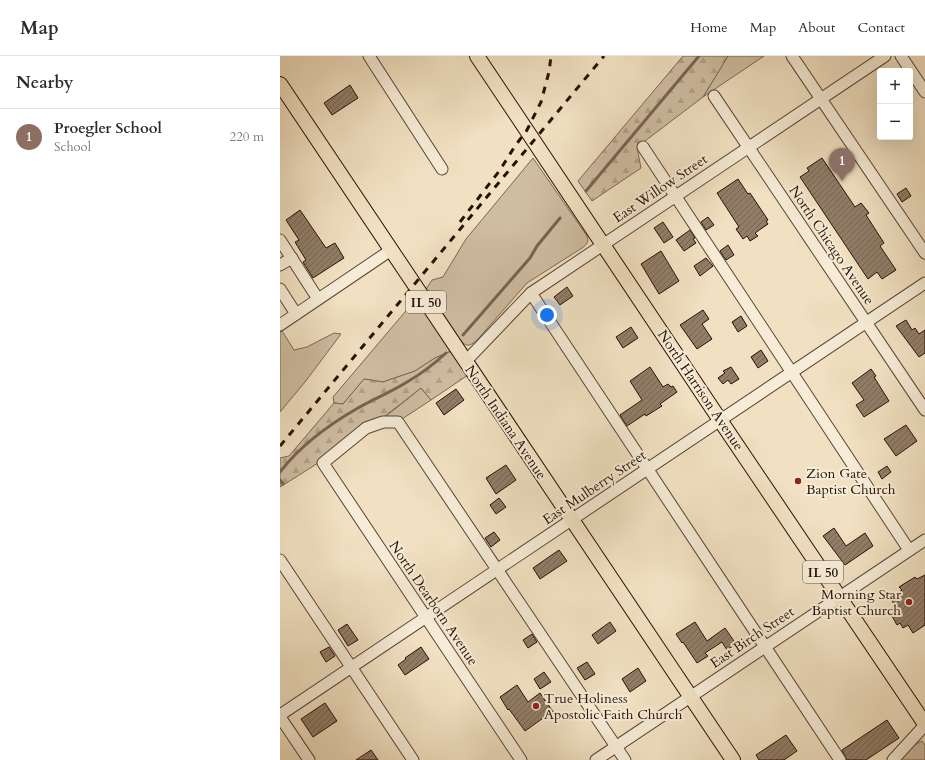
<!DOCTYPE html>
<meta charset="utf-8">
<style>
body{margin:0;font-family:Cardo,serif;background:#f2f2f3;color:#2b2b33}
.controls{position:absolute;right:12px;top:12px;display:grid;overflow:hidden;border-radius:4px;box-shadow:0 4px 16px #0002}
.controls button{width:36px;height:36px;display:grid;place-items:center;padding:0;border:0;border-bottom:1px solid #e1e1e2;background:#fff;color:#2b2b33;font:20px sans-serif}
.you{position:absolute;left:267px;top:259px;width:14px;height:14px;margin:-10px;border:3px solid #fff;border-radius:50%;background:#1a73e8;box-shadow:0 0 0 6px #1a73e833}
.badge{display:grid;place-items:center;width:26px;height:26px;border-radius:50%;background:#8f2418;color:#fff;font-size:13px;font-weight:700}
.pin{position:absolute;translate:-50% -33px;filter:drop-shadow(0 1px 2px #0008)}
.pin::after{content:'';position:absolute;top:21px;width:14px;height:12px;background:inherit;clip-path:polygon(0 0,100% 0,50% 100%)}
.list{margin:0;padding:0;list-style:none}
h2{display:flex;justify-content:space-between;align-items:center;height:52px;margin:0;padding:0 16px;font-size:17px}
h2 small{font-size:13px;font-weight:400;color:#7c7c81}
.list li{display:grid;grid-template-columns:26px 1fr auto;gap:12px;align-items:center;box-sizing:border-box;height:56px;padding:0 16px;border-top:1px solid #e1e1e2}
.list b{display:block;font-size:15px;white-space:nowrap}
.list p{margin:0;font-size:13px;white-space:nowrap;color:#7c7c81}
.list em{font-size:13px;font-style:normal;color:#7c7c81}
.map{position:relative;flex:none;width:645px;height:704px;overflow:hidden}
header{display:flex;align-items:center;gap:24px;box-sizing:border-box;height:56px;padding:0 20px;background:#fff;border-bottom:1px solid #e1e1e2}
header strong{font-size:19px}
nav{display:flex;gap:22px;margin-inline-start:auto;font-size:14px}
main{display:flex}
aside{flex:1;background:#fff}
.map>svg:first-child{display:block}
.grass{fill:#cfbda2;stroke:#7c6654}
.forest{fill:url(#forest-firs);stroke:#7c6654}
.lines{fill:none;stroke-linecap:round;stroke-linejoin:round}
.stream{stroke:#786351;stroke-width:3}
.building{fill:url(#building-hatch);stroke:#291007}
.minor-casing{stroke:#5b4436;stroke-width:13}
.major-casing{stroke:#291007;stroke-width:16}
.minor{stroke:#f6ecd7;stroke-width:11}
.major{stroke:#f1e1c2;stroke-width:14}
.rail{stroke:#291007;stroke-width:3;stroke-dasharray:7 7;stroke-linecap:butt}
.poi-dot{fill:#8f2418;stroke:#f6ecd7;stroke-width:1.5}
.labels{text-anchor:middle;stroke-width:4;stroke-linejoin:round;paint-order:stroke}
.shield{fill:#f6ecd7;stroke:#665245;stroke-width:1}
.shield-label{font-size:13px;font-weight:bold;fill:#291007}
.street-label{font-size:14px;fill:#291007;stroke:#f6ecd7}
.poi-label{font-size:14px;fill:#291007;stroke:#f6ecd7;text-anchor:start}
</style>
<header>
<strong>Map</strong>
<nav><a>Home</a><a>Map</a><a>About</a><a>Contact</a></nav>
</header>
<main>
<aside>
<h2>Nearby<small></small></h2>
<ul class="list">
<li><span class="badge" style="background:#8d6e63">1</span><div><b>Proegler School</b><p>School</p></div><em>220 m</em></li>
</ul>
</aside>
<div class="map">
<svg width="645" height="704" viewBox="0 0 645 704">
<defs>
<pattern id="forest-firs" width="22" height="20" patternUnits="userSpaceOnUse"><rect width="22" height="20" fill="#cfbda2"/><path d="M5 1l3.5 6h-7zM16 11l3.5 6h-7z" fill="#b2a18a"/></pattern>
<pattern id="building-hatch" width="6" height="6" patternUnits="userSpaceOnUse"><rect width="6" height="6" fill="#917d68"/><path d="M-1 1l2-2M0 6l6-6M5 7l2-2" fill="none" stroke="#766554"/></pattern>
</defs>
<rect width="100%" height="100%" fill="#f1e1c2"/>
<filter id="stains"><feTurbulence type="fractalNoise" baseFrequency=".005" numOctaves="4"/><feColorMatrix values="0 0 0 0 .2 0 0 0 0 .09 0 0 0 0 .02 0 0 0 .5 -.17"/></filter>
<radialGradient id="worn" r=".72"><stop offset=".6" stop-color="#630" stop-opacity="0"/><stop offset="1" stop-color="#630" stop-opacity=".3"/></radialGradient>
<g class="grass">
<polygon points="448,0 484,0 423,41"/>
<path d="M253,102L307,180C309,186 307,188 302,192L247,227L198,283C188,293 185,290 177,280L146,233L152,224L163,221L186,183Z"/>
<polygon points="137,244 171,295 155,302 135,315 103,326 84,323 63,348 54,347 53,341 130,250"/>
<polygon points="2,275 14,294 27,291 54,277 61,278 25,326 0,356 0,276"/>
<polygon points="141,332 151,344 122,363 105,361"/>
<polygon points="642,685 645,689 645,704 619,704 636,688"/>
</g>
<g class="forest">
<polygon points="403,0 448,0 423,41 357,91 361,112 312,145 298,125"/>
<path d="M171,295L188,319L151,344L141,332C96,368 49,401 0,431V402L9,400L54,347L63,348L84,323L103,326L135,315L155,302Z"/>
</g>
<g class="lines">
<g class="stream">
<polyline points="306,135 419,0"/>
<polyline points="183,279 250,202 257,190 280,162"/>
<path d="M0,416C20,390 50,368 78,352C94,343 111,336 127,326C141,318 154,308 166,297"/>
<polyline points="0,424 3,428"/>
</g>
</g>
<g class="building">
<polygon points="70,29 78,42 52,59 44,47"/>
<polygon points="542,102 575,151 581,147 589,157 586,159 604,187 600,190 616,214 602,223 597,216 588,223 520,121 529,115 527,112"/>
<polygon points="458,123 468,138 470,137 488,164 486,165 488,168 475,177 478,180 470,185 467,180 463,183 456,173 459,171 437,137"/>
<polygon points="626,132 631,140 622,146 617,138"/>
<polygon points="20,154 46,192 55,187 64,202 33,222 23,206 26,204 15,186 19,184 6,164"/>
<polygon points="428,161 434,169 426,174 421,166"/>
<polygon points="383,166 393,181 384,187 374,172"/>
<polygon points="410,174 415,182 413,183 416,187 404,195 396,184"/>
<polygon points="448,189 454,199 446,204 440,195"/>
<polygon points="381,195 399,225 379,238 361,208"/>
<polygon points="426,202 433,210 420,220 414,210"/>
<polygon points="287,231 293,240 280,249 274,241"/>
<polygon points="423,254 429,263 422,268 432,283 417,293 400,269"/>
<polygon points="461,260 467,270 458,276 452,266"/>
<polygon points="626,264 632,274 635,272 639,278 645,274 645,297 639,301 616,270"/>
<polygon points="351,271 358,282 343,292 336,281"/>
<polygon points="481,294 488,305 478,312 471,301"/>
<polygon points="370,311 383,331 388,328 391,331 393,330 397,336 380,348 382,350 366,360 365,358 347,370 340,359 362,344 350,325"/>
<polygon points="451,311 459,323 451,328 448,324 443,328 438,322 445,317 443,315"/>
<polygon points="591,313 596,320 594,321 609,345 584,361 576,349 584,344 572,327"/>
<polygon points="176,333 184,344 164,359 156,347"/>
<polygon points="626,369 637,385 616,400 604,383"/>
<polygon points="226,409 236,424 216,438 206,422"/>
<polygon points="607,410 611,416 602,423 598,416"/>
<polygon points="219,442 226,451 216,458 210,449"/>
<polygon points="554,472 566,490 585,477 593,490 565,509 543,480"/>
<polygon points="214,476 220,484 211,491 205,482"/>
<polygon points="279,494 287,505 260,523 253,512"/>
<polygon points="645,519 645,569 633,577 628,569 623,572 620,567 617,569 612,560 614,558 611,552 615,550 610,541 622,534 619,531 635,521 637,523"/>
<polygon points="330,566 336,575 318,588 312,579"/>
<polygon points="415,566 427,585 445,572 456,588 447,594 442,586 425,597 428,600 417,607 403,586 402,587 396,578"/>
<polygon points="67,568 78,584 68,590 58,574"/>
<polygon points="252,578 257,586 248,592 243,584"/>
<polygon points="49,591 55,600 46,606 40,596"/>
<polygon points="141,591 149,603 125,619 118,609 126,603 125,602"/>
<polygon points="307,606 315,618 305,624 297,612"/>
<polygon points="358,612 366,625 350,636 342,623"/>
<polygon points="264,616 271,626 260,633 254,623"/>
<polygon points="237,629 248,646 260,637 274,657 267,662 266,660 245,675 229,653 228,654 220,641"/>
<polygon points="45,647 57,665 33,681 21,663"/>
<polygon points="607,664 619,682 586,704 567,704 562,694"/>
<polygon points="506,679 517,695 504,704 479,704 476,699"/>
<polygon points="91,694 98,704 76,704"/>
</g>
<g class="lines">
<defs>
<g id="minor">
<polyline points="89,0 162,113"/>
<polyline points="512,0 645,197"/>
<polyline points="621,0 645,36"/>
<polyline points="434,40 645,354"/>
<polyline points="363,91 629,494"/>
<polyline points="0,184 38,243"/>
<polyline points="0,209 12,202"/>
<polyline points="0,233 16,258"/>
<polyline points="251,237 560,704"/>
<polyline points="0,269 111,194"/>
<polyline points="186,305 251,237 605,0"/>
<polyline points="0,504 133,704"/>
<polyline points="0,659 645,227"/>
<polyline points="0,661 29,704"/>
<polyline points="241,704 43,407 86,372 103,366 118,366 345,704"/>
<polyline points="316,704 645,484"/>
<polyline points="613,704 645,669"/>
</g>
<g id="major">
<polyline points="197,0 440,364 645,668"/>
<polyline points="0,28 453,704"/>
</g>
</defs>
<use href="#minor" class="minor-casing"/>
<use href="#major" class="major-casing"/>
<use href="#minor" class="minor"/>
<use href="#major" class="major"/>
<g class="rail">
<polyline points="180,166 220,114 235,90 247,74 261,46 269,16 271,0"/>
<polyline points="0,390 324,0"/>
</g>
</g>
<g class="poi-dot">
<circle cx="518" cy="425" r="4"/>
<circle cx="629" cy="546" r="4"/>
<circle cx="256" cy="650" r="4"/>
</g>
<g class="labels">
<g class="shield">
<rect x="126" y="235" width="40" height="22" rx="3"/>
<rect x="523" y="505" width="40" height="22" rx="3"/>
</g>
<g class="shield-label">
<text x="146" y="251">IL 50</text>
<text x="543" y="521">IL 50</text>
</g>
<g class="street-label">
<text transform="translate(380 132) rotate(-34)" y="5">East Willow Street</text>
<text transform="translate(552 189) rotate(56)" y="5">North Chicago Avenue</text>
<text transform="translate(421 334) rotate(56)" y="5">North Harrison Avenue</text>
<text transform="translate(226 366) rotate(56)" y="5">North Indiana Avenue</text>
<text transform="translate(314 431) rotate(-34)" y="5">East Mulberry Street</text>
<text transform="translate(154 547) rotate(56)" y="5">North Dearborn Avenue</text>
<text transform="translate(472 581) rotate(-34)" y="5">East Birch Street</text>
</g>
<g class="poi-label">
<text x="526" y="422">Zion Gate<tspan x="526" dy="16">Baptist Church</tspan></text>
<text x="621" y="543" text-anchor="end">Morning Star<tspan x="621" dy="16">Baptist Church</tspan></text>
<text x="264" y="647">True Holiness<tspan x="264" dy="16">Apostolic Faith Church</tspan></text>
</g>
</g>
<rect width="100%" height="100%" filter="url(#stains)"/>
<rect width="100%" height="100%" fill="url(#worn)"/>
</svg>
<div class="controls">
<button>+</button>
<button>−</button>
</div>
<div class="you"></div>
<div class="pin badge" style="left:562px;top:125px;background:#8d6e63">1</div>
</div>
</main>
